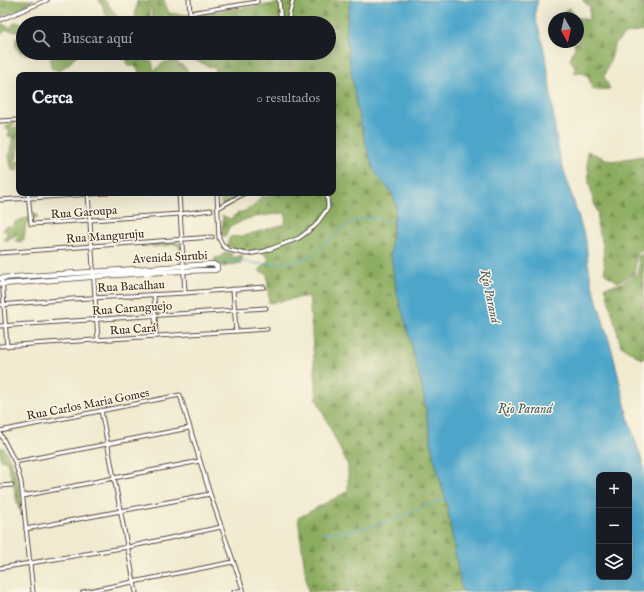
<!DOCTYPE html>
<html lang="es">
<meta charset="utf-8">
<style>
body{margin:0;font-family:"IM FELL English",serif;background:#242831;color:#f1f3f6}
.controls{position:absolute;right:12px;bottom:12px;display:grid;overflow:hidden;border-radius:8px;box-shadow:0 4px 16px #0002}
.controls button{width:36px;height:36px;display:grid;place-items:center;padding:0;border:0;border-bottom:1px solid #363941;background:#171b24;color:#f1f3f6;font:20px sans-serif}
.compass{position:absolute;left:548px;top:12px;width:36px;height:36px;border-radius:50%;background:#171b24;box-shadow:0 4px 16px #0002;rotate:172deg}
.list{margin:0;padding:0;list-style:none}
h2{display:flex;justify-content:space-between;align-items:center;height:52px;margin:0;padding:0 16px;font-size:17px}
h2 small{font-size:13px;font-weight:400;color:#9ea1a6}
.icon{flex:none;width:22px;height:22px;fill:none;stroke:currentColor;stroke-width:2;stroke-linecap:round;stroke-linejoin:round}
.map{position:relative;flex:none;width:644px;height:592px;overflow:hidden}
.search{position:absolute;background:#171b24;box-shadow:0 4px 16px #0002;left:16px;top:16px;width:320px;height:44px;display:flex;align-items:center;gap:10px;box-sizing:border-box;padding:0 14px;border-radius:22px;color:#9ea1a6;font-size:15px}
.panel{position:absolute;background:#171b24;box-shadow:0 4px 16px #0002;left:16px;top:72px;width:320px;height:124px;border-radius:8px}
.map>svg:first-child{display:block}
.forest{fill:url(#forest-firs);stroke:#646c40}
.water{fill:#4da6ca;stroke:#446874;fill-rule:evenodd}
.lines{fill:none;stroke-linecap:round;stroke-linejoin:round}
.stream{stroke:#4da6ca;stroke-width:1}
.street-casing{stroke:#564739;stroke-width:5}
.secondary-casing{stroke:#564739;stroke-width:6}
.street{stroke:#fff;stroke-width:3}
.secondary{stroke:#fff;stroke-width:4.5}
.labels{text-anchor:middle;stroke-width:3;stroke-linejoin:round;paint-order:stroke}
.street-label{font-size:12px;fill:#3b2a1e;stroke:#fcf5e5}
.water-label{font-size:13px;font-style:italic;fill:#425c63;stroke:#fcf5e5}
</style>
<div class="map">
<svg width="644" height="592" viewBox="0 0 644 592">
<defs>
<pattern id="forest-firs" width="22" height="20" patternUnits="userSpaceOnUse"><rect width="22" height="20" fill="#8cad61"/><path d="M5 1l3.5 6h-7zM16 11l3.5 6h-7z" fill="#748d4f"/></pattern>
</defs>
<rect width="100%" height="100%" fill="#fcf5e5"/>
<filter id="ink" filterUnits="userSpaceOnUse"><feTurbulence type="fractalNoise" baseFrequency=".025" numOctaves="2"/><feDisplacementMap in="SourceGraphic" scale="8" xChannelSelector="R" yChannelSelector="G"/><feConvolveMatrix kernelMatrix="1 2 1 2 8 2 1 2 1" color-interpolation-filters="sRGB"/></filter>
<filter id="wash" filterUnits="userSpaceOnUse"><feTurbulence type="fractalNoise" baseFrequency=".012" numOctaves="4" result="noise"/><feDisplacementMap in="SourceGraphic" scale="16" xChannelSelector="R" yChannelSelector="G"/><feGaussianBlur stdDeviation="0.9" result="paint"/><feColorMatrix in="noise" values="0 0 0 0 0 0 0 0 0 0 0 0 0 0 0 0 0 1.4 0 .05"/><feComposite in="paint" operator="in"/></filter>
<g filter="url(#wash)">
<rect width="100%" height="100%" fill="#f1ead0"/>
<g class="forest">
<polygon points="0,0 35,0 14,11 0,17"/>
<polygon points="99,0 105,0 122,23 112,23 104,12 103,6"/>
<path d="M148,0H164L169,13L189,15L282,3L283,0H350L349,9L347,22L346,32L349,59L357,107L363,135L387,187L392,193L396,205L392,228L391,253L397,293L409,335L423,391L434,459L446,500L462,592H308L298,518L348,491V466L317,400L309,296L269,303L267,274L259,271L269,259L260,249L244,252L233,247H226L230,237L243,236L285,224L286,213C273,214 259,216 247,219C240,221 235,226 229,227L226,235L224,237L221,232L223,220L222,215L230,219L238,213L244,211L251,208L257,202L262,195L267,197L271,194L280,193H333V75H213L216,69L190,58L176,60L174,53H329V23H155Z"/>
<polygon points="582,0 644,0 644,31 625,34 614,45 612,56 604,77 610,89 593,90 588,76 581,72 574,73 575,68 570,59 575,47 573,42 578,42 578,18 569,18 564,11 569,8 576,17 589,20 590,7"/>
<polygon points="137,1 147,2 152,23 134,23"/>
<polygon points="15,22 23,24 23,32 6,30 1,34 1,35 0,35 0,24 1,23 10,28"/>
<path d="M23,36V53H36V54C23,55 14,54 16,38Z"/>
<path d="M58,53H77C74,61 66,66 59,71L51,68L50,59L56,56Z"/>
<polygon points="118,53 138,53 141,61 152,61 154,71 163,63 174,60 186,68 189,75 138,75 139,71 133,65 131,67 126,63 128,58 126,55 123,60 118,54"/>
<polygon points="12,121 16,122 11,127 13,128 16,127 19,128 19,151 17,152 17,158 14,161 18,162 19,161 19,171 12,170 9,156 11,152 12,139 16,138 8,136 10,131 5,128"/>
<polygon points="587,151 611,161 644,156 644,250 636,254 635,274 618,282 605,274 603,245 597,225 598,213 593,200 589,182"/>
<path d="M220,193H244C241,197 237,198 233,201C229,204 227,207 222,208L220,196Z"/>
<polygon points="37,214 38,217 36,219 32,220 32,224 28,222 26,223 24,239 21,242 16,241 16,239 19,236 17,234 13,237 9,238 8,240 4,240 5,236 7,236 7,231 6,230 3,231 4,227 10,226 11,228 14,225 15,222 19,221 22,219 28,218 32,216"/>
<path d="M160,242L162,244C168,241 174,241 179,243L180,246L183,247L182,260L181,257L180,249L179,246L174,244L167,246H159L155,247L150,246V244Z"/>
<polygon points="226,252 232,254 231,257 236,257 243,255 241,263 230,265 224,267 214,262 215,258 221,257 223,254"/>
<polygon points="644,254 644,358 642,359 621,346 605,287 619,284 639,274 638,256"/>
<path d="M0,448H4C15,468 21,485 21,508L19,510C18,506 17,502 16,498C14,485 10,474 7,462L1,460Z"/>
</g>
<path class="water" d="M350,0H538L535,12L536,21L540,33L547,63L556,136L560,158L586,241L588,263L592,284L612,350L629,421L644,467V592H462L446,500L434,459L423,391L409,335L397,293L393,269L391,253V244L396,205L392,193L379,178L373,168L367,148L357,107L349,59L346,32L347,22L349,9ZM599,475H629V577H599Z"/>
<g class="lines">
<g class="stream">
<polyline points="221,262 238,261 257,264 284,263 301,260 314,254 341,229 348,224 359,219 373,218 384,221 393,222"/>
<polyline points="324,533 358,530 402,517 425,506 446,499"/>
</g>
</g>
</g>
<g filter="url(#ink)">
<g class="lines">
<defs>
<g id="street">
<polyline points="189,0 190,13 257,2 257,0"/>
<polyline points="279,0 281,23"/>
<polyline points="0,20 47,0"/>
<polyline points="289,23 289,16 293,0"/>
<polyline points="285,53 286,56 292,53"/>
<polyline points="0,121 19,120"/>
<polyline points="28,193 31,224 180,214 211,210"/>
<polyline points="88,193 98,340"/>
<polyline points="179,193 185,293"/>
<polyline points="217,193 219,238 223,246 229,250 247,254 265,251 299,238 315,226 328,208 327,193"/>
<polyline points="0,200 107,193"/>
<polyline points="218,208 245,193"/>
<polyline points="0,253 212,237"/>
<polyline points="2,278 7,346"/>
<polyline points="233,289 236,331"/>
<polyline points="154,294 156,336"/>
<polyline points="0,305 72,299 185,293 264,287"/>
<polyline points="0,326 266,308"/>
<polyline points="0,346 267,329"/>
<polyline points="101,410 136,592"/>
<polyline points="0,431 180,395 210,494 244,592"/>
<polyline points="0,433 15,462 21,482 33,592"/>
<polyline points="15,462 189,428"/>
<polyline points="0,486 12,485"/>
<polyline points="23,496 200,461"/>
<polyline points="26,529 210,494"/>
<polyline points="0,568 128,547 221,527"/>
<polyline points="83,592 233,562"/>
<polyline points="234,592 243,590"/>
</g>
<path id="secondary" d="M0,278L183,266L213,264L217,266V269L215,270C143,271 72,279 0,284"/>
</defs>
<use href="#street" class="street-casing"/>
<use href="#secondary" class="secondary-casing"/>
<use href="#street" class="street"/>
<use href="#secondary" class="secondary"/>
</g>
</g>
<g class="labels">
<g class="street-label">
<text transform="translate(84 212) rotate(-4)" y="4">Rua Garoupa</text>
<text transform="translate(105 236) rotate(-4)" y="4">Rua Manguruju</text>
<text transform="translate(170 257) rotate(-3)" y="4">Avenida Surubi</text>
<text transform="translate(131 286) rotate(-3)" y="4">Rua Bacalhau</text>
<text transform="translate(132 308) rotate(-4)" y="4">Rua Caranguejo</text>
<text transform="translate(133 329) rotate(-4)" y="4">Rua Cará</text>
<text transform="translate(88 404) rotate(-11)" y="4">Rua Carlos Maria Gomes</text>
</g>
<g class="water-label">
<text transform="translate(491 296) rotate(78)" y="5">Río Paraná</text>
<text x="525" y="413">Rio Paraná</text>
</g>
</g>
</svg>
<div class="controls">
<button>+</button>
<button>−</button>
<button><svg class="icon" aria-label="layers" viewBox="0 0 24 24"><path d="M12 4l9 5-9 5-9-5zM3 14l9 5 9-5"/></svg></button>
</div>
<svg class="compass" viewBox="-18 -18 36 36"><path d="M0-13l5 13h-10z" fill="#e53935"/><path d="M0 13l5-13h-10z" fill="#9ea1a6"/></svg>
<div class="search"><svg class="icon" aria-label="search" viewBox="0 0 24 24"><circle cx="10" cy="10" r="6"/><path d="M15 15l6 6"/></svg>Buscar aquí</div>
<section class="panel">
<h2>Cerca<small>0 resultados</small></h2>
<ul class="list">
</ul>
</section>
</div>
